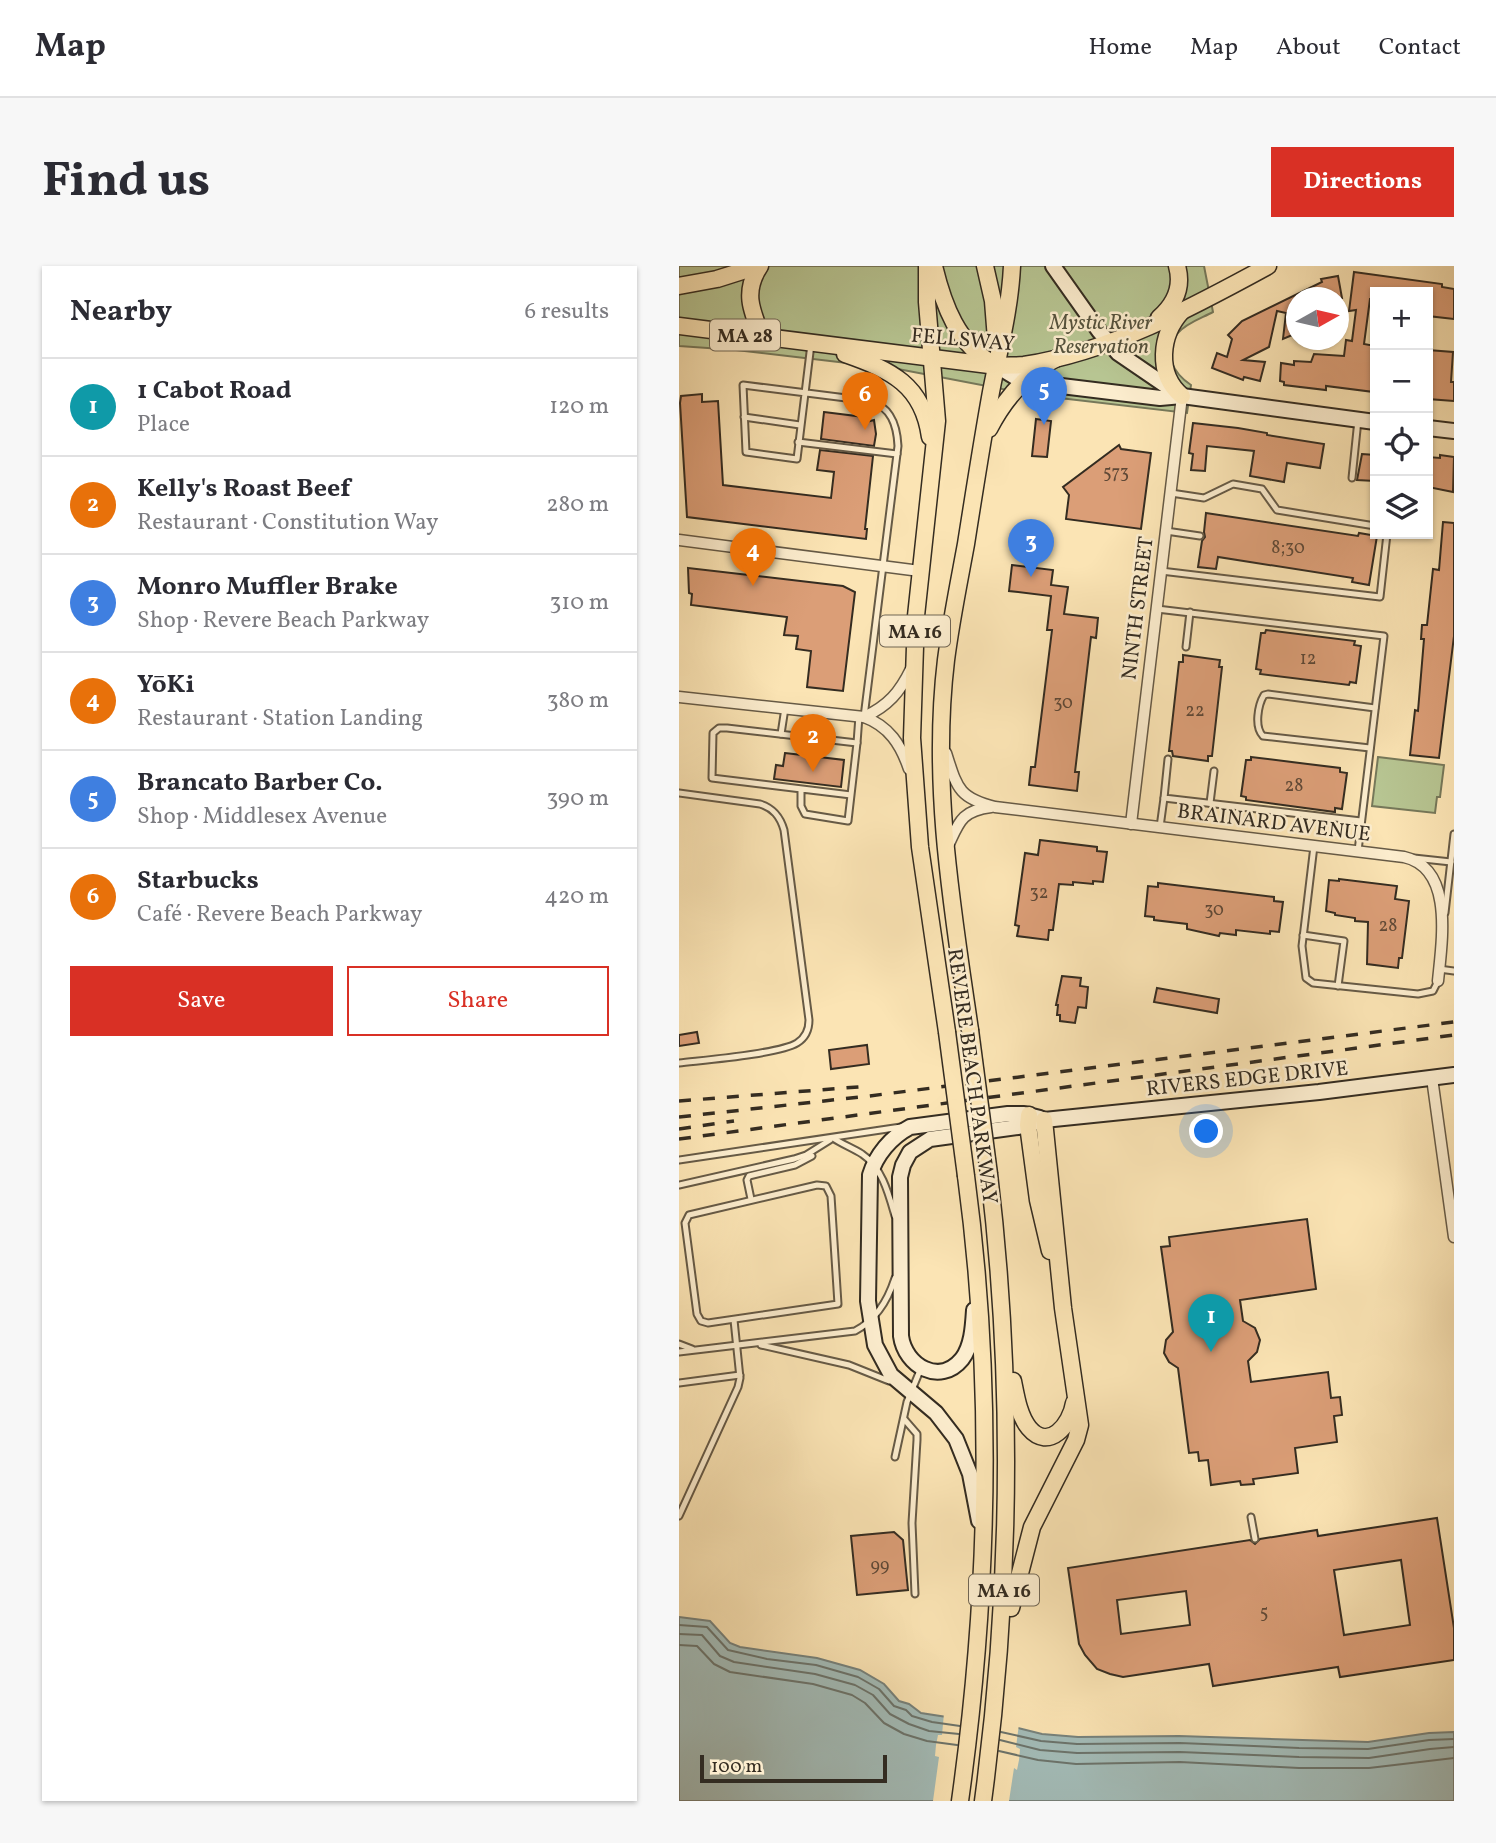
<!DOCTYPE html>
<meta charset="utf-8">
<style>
body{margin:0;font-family:Vollkorn,serif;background:#f7f7f7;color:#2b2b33}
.controls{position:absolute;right:21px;top:21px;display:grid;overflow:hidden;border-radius:0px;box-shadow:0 2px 5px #0004}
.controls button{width:63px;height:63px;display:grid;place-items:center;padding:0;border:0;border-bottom:2px solid #e1e1e2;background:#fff;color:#2b2b33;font:35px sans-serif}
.compass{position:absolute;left:607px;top:21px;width:63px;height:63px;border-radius:50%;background:#fff;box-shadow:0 2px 5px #0004;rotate:82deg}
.scale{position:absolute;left:21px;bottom:18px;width:187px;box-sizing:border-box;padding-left:7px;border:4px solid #342c21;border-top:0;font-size:19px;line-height:24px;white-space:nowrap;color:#342c21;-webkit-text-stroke:5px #fcedce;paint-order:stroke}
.you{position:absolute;left:528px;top:866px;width:24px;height:24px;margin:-18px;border:5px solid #fff;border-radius:50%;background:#1a73e8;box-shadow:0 0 0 10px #1a73e833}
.badge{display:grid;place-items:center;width:46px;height:46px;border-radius:50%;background:#d93025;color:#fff;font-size:23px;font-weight:700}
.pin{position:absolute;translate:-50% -58px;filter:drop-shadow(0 2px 4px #0008)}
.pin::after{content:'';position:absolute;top:37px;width:24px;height:21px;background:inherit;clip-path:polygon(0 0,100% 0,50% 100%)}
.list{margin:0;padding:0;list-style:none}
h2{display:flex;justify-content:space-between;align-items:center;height:91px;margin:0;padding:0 28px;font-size:30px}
h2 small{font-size:23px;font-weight:400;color:#7c7c81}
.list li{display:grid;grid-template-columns:46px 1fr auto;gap:21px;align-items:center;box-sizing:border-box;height:98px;padding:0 28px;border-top:2px solid #e1e1e2}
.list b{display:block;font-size:26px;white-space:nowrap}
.list p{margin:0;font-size:23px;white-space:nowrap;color:#7c7c81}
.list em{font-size:23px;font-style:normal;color:#7c7c81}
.actions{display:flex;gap:14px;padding:21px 28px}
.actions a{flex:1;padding:16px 0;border:2px solid #d93025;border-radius:0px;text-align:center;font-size:24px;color:#d93025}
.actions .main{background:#d93025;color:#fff}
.icon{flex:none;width:38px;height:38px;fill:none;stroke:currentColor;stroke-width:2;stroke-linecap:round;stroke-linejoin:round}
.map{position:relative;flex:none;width:775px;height:1535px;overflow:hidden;border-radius:0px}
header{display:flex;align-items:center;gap:42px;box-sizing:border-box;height:98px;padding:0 35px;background:#fff;border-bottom:2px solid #e1e1e2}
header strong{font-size:33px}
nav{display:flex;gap:38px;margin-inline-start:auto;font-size:24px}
.intro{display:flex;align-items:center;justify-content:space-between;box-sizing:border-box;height:168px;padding:0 42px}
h1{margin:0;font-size:49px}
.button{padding:18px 32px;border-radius:0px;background:#d93025;color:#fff;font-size:24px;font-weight:700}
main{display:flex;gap:42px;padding:0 42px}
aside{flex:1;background:#fff;border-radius:0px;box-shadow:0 2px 5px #0004}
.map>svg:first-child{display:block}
.green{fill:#b7c592;stroke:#76785a;stroke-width:2}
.water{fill:#a3bcb8;stroke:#77827c;stroke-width:2}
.pier{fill:#fbe4b4}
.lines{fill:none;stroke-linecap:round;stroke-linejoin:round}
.shore{stroke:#6c746c;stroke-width:2}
.building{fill:#db9e77;stroke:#342c21;stroke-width:2;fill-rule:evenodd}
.service-casing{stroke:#665a46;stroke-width:9}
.minor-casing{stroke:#665a46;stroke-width:13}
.secondary-casing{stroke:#342c21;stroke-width:18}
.primary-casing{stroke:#342c21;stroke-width:19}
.trunk-casing{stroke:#342c21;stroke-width:19}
.service{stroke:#fcedce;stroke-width:5}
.minor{stroke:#fcedce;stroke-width:10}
.secondary{stroke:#fcedce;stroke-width:14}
.primary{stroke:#fbe4b4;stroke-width:16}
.trunk{stroke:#fbe4b4;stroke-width:16}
.rail{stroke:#342c21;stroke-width:3.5;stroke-dasharray:12 12;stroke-linecap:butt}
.trunk-bridge-casing{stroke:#342c21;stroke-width:19;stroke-linecap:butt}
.trunk-bridge{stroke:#fbe4b4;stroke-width:16}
.labels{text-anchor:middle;stroke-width:5;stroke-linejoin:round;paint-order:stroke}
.number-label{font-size:18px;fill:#5e4836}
.shield{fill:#fcedce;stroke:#706655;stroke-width:2}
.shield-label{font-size:19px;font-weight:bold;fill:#342c21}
.park-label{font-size:21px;font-style:italic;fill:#55523d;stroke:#fcedce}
.street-label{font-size:21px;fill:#342c21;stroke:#fcedce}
</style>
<header>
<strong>Map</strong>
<nav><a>Home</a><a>Map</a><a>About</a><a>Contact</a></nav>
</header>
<div class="intro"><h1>Find us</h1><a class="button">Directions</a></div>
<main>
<aside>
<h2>Nearby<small>6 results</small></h2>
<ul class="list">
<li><span class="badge" style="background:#0f9aa8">1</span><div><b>1 Cabot Road</b><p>Place</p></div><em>120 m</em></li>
<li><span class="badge" style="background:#e8710a">2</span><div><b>Kelly's Roast Beef</b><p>Restaurant · Constitution Way</p></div><em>280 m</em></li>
<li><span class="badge" style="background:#3f7fe0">3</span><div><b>Monro Muffler Brake</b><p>Shop · Revere Beach Parkway</p></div><em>310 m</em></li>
<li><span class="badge" style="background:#e8710a">4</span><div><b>YōKi</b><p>Restaurant · Station Landing</p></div><em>380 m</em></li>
<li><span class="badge" style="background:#3f7fe0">5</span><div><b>Brancato Barber Co.</b><p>Shop · Middlesex Avenue</p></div><em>390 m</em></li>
<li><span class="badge" style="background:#e8710a">6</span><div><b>Starbucks</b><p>Café · Revere Beach Parkway</p></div><em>420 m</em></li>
</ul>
<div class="actions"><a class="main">Save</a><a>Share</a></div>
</aside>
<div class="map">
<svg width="775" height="1535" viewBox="0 0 775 1535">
<rect width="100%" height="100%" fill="#fbe4b4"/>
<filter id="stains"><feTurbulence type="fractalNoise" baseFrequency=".00286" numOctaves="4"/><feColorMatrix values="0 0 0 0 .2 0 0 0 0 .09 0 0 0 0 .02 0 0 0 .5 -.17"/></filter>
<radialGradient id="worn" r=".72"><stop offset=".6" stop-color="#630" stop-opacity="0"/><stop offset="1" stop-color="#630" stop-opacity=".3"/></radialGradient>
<g class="green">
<path d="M0,0H525L534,46C523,52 507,57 499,67C483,87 494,107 512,119L508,147L355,129L219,103L57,84L0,80Z"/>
<polygon points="699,491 765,499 761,531 758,531 756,547 693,540"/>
</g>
<polygon class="water" points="0,1351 31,1355 51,1377 61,1381 138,1392 181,1404 205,1418 220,1435 230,1438 242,1447 339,1462 363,1468 399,1471 500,1470 689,1476 750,1467 775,1466 775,1535 0,1535"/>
<polygon class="pier" points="265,1447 340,1458 337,1481 341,1483 340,1494 338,1504 335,1502 330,1535 254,1535 260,1491 256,1490 257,1479 259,1469 263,1469"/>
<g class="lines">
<g class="shore">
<polyline points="0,1359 28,1361 49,1384 88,1393 137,1399 179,1411 200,1423 215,1440 227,1444 233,1450 253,1456 281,1460"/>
<polyline points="0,1368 23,1369 41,1390 55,1396 136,1408 176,1419 194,1429 211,1448 230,1458 250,1465 280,1468"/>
<polyline points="0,1379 18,1380 35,1398 51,1406 134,1418 173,1429 186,1437 205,1457 225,1468 248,1475 278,1479"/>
<polyline points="322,1466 362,1475 398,1478 501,1477 620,1482 689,1483 750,1474 775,1473"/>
<polyline points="321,1474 361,1484 398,1487 501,1486 620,1491 690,1492 751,1483 775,1481"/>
<polyline points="320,1485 359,1494 397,1498 501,1496 620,1502 690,1502 775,1492"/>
</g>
</g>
<g class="building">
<polygon points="675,6 763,18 763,21 775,23 775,53 749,50 749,26 696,26 696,33 691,33 685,78 696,80 695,126 647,120 647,124 605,119 605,116 601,115 602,97 615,99 615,95 632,96 635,88 665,90 667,74 673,75 677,44 670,45"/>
<polygon points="659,10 663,32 618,32 618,67 604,73 607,47 598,45 590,81 564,94 586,96 581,115 565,111 564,114 533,102 538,87 548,91 553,73 549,69 563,55 643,16 642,13"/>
<polygon points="749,84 774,86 772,116 775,116 775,135 749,133"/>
<polygon points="23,128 23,136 39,135 44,219 152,232 155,206 138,204 141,184 194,190 186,263 188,263 187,273 8,251 1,137 2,130"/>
<polygon points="145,146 185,151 187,156 195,154 197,168 195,180 142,173"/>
<polygon points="357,153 372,155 368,191 353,190"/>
<polygon points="514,157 559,162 588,167 588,169 645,178 641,202 608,197 605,216 571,210 575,185 528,180 526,205 512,204 514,188 510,187"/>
<polygon points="440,179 442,183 472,187 462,263 387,253 390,229 384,221"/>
<polygon points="683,188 696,189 696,215 678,214"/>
<polygon points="761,189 775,191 774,226 749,221 749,191 761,192"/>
<polygon points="527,247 679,270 680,267 698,270 690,319 673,316 674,312 539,291 537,303 519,301 523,275 526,271 525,266"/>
<polygon points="764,256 775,257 775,370 760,492 731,489 736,444 739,445 745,373 742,373 743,359 748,359 754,303 760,304"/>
<polygon points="333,299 374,304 372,319 389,321 385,348 419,352 417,372 412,371 396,506 400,506 398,525 350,519 352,501 356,501 373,364 368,364 372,330 330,325"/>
<polygon points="9,302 164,320 176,326 164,425 128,421 132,385 117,383 119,370 105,369 108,351 12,339 13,328 10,327"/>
<polygon points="587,364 676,375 675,379 682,380 677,417 671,416 670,419 581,408 582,404 577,403 582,367 586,367"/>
<polygon points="504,389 541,394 540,401 543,401 533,490 529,490 529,495 494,490 493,485 490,485 500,396 504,396"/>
<polygon points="106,487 165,494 162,521 95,513 97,499 104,500"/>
<polygon points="572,491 661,502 661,506 668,507 663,543 656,542 656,546 567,534 567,531 562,530 567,494 572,494"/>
<polygon points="361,574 418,581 418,585 428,586 424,616 414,615 414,618 394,616 394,619 380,618 374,664 370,664 369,674 338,670 340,660 336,659 346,587 359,589"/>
<polygon points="660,613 718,620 716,633 730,635 723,692 720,692 719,702 688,698 689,656 676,655 676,652 656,649 656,647 647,645 650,614 660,615"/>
<polygon points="479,617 595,631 595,635 604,636 600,666 591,665 591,668 557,664 557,669 541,667 540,670 508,663 508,658 475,654 475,651 466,650 469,620 479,621"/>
<polygon points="383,710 402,712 401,720 409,721 407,742 399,741 396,757 381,755 381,749 378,749 379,739 377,739"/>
<polygon points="478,722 540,733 538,747 475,736"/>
<polygon points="18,766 20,777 0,780 0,769"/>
<polygon points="188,779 190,798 152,803 150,784"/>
<polygon points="628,953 637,1023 561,1034 564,1055 576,1062 581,1074 578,1086 569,1095 572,1116 649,1106 652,1132 661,1131 663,1149 655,1150 658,1176 616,1182 619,1207 574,1213 575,1218 562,1219 561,1215 532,1219 529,1194 520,1195 519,1186 510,1187 499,1102 490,1096 485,1087 487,1074 494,1066 482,981 491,980 490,971"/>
<path d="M758,1252L775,1362V1394L661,1411L659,1401L534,1420L530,1398L444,1411L431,1408L418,1403L406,1389L400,1378L389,1302L571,1274L576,1278L581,1273L638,1264L639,1270ZM722,1294L731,1359L665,1369L655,1304ZM507,1325L511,1359L442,1368L438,1334Z"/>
<polygon points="215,1266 224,1274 229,1324 178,1329 172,1270"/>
</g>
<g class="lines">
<defs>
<g id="service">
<path d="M132,78L118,193L67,186L64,119L191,135C212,141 218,159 219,180L185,451"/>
<polyline points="65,151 121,159"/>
<polyline points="119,176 218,188"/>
<polyline points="673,212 679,154"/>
<polyline points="492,227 525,232 554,218 583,223 598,244 696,260"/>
<polyline points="487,265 521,270"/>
<polyline points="482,305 701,331 708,268"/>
<polyline points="478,343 705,370 679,585"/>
<polyline points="507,381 511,346"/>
<polyline points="102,468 106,442"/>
<polyline points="178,477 180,450"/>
<path d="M691,482L584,470C575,461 579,439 585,429L589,428L696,442"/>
<polyline points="489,493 485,532 682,555"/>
<polyline points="122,523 122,540 126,548 169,555 178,477 48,462 40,462 34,467 33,512 172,529"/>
<path d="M0,527L81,538C94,542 101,550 105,564L130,754C130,764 126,772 118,777C100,788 25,794 0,797"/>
<polyline points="531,537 535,505"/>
<polyline points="481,561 485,532"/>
<polyline points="635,580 623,680 627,712 634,717 739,728 754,725 759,715"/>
<polyline points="735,592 772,596"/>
<polyline points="766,647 775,568"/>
<polyline points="624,669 665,675 659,720"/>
<polyline points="760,703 775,705"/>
<path d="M154,872C163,878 173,882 183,888C203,901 210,929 216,950"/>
<polyline points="0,894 222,861"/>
<polyline points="0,919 115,893 127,889 151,874"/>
<polygon points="138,919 147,920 152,930 159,1038 29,1057 22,1055 18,1048 6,957 10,949"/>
<polyline points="72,933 68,914 70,910 116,899 133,890"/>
<polyline points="0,1078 13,1083"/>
<polyline points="82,1079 170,1099 210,1115"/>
<path d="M0,1086L176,1065C197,1054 209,1034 216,1012"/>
<polyline points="0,1117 61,1109"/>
<polyline points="225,1153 238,1168 238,1174 233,1257 236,1328"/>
<polyline points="216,1191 228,1136 242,1102"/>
<polyline points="0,1250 59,1121 61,1112 55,1054"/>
<polyline points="572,1251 576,1273"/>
</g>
<g id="minor">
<polyline points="0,274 241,305"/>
<path d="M0,431L185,451C210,460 222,479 230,503"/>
<path d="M185,451C209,440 221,426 232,403"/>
<path d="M267,487C278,521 279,532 316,541L725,591C775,602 763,674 759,715"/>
<polyline points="452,558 503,130"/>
<path d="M268,582C280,557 281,545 312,541"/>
<polyline points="753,812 775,971"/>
</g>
<g id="secondary">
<polyline points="374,0 420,65 439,87 499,128"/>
<polyline points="318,100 336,111 366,118 481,132 503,130 696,156"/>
<polyline points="749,162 775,165"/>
<path d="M295,1044C294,1060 293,1080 283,1093C261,1120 226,1100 222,1070L221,911L224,899L231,886L251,873L339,861L365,854L640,826L775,809"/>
<path d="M300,1255L291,1208L277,1173L257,1147L212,1109L196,1079L189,1035L191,909C197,889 212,871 231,861L329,848H345L361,852"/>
</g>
<g id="primary">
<path d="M480,52C496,38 504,21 498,0"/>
<path d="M318,100C327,99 336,100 345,99C431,86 512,42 589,0"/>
<path d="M503,130C477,108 481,69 503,45"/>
</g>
<g id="trunk">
<path d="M81,0C64,25 72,44 83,71"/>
<polyline points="248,0 248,36 258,155 237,350 233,472 241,581 268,766"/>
<path d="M255,0C264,38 279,80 316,99"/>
<polyline points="306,0 314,35 317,73"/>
<polyline points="0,20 38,13 79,0"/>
<polyline points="0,60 318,100"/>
<path d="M166,88C212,104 244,119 251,171"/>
<path d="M310,163C326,132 349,106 380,91"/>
<path d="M291,764C273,641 252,518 267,394C272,355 280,316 287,278C295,227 303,176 312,126C320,84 331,43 333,0"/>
<polyline points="350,849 349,859 359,934 371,985"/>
<path d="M334,1115C337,1130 340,1150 350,1162C370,1186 392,1158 395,1137"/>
<polyline points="332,1342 353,1261 397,1174 401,1159 384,1042 365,854"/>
<path d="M281,1535C310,1328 315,1118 287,910"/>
<path d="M304,1535C332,1326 335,1117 310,908"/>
</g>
</defs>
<use href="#service" class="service-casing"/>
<use href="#minor" class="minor-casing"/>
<use href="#secondary" class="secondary-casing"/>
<use href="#primary" class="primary-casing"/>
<use href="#trunk" class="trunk-casing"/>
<use href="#service" class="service"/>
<use href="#minor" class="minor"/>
<use href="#secondary" class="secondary"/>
<use href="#primary" class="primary"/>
<use href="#trunk" class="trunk"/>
<g class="rail">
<polyline points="0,835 191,820"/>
<polyline points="0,851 190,830 775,756"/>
<polyline points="0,863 55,855"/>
<polyline points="0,873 775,769"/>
</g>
<defs>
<g id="trunk-bridge">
<polyline points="291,764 310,908"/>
<polyline points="268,766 287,910"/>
</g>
</defs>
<use href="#trunk-bridge" class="trunk-bridge-casing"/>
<use href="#trunk-bridge" class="trunk-bridge"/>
</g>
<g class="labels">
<g class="number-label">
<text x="437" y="212">573</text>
<text x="609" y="287">8;30</text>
<text x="629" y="398">12</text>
<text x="384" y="442">30</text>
<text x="516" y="450">22</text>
<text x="615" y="525">28</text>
<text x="360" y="632">32</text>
<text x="535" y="649">30</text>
<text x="709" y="665">28</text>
<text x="201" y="1305">99</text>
<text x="585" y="1352">5</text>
</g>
<g class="shield">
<rect x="31" y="53.5" width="70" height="31" rx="5"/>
<rect x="201" y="349.5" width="70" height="31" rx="5"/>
<rect x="290" y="1308.5" width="70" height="31" rx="5"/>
</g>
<g class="shield-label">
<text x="66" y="76">MA 28</text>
<text x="236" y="372">MA 16</text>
<text x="325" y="1331">MA 16</text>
</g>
<g class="park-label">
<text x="422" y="63">Mystic River<tspan x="422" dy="24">Reservation</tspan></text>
</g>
<g class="street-label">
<text transform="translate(284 73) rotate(5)" y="7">FELLSWAY</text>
<text transform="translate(458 342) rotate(-83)" y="7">NINTH STREET</text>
<text transform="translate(595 556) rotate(7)" y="7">BRAINARD AVENUE</text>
<text transform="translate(294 810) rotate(82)" y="7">REVERE BEACH PARKWAY</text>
<text transform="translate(568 812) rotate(-6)" y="7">RIVERS EDGE DRIVE</text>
</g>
</g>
<rect width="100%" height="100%" filter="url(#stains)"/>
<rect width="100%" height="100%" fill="url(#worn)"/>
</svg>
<div class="controls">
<button>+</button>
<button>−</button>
<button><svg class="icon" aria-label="locate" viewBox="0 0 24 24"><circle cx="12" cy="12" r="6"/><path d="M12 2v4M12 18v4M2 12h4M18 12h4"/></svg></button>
<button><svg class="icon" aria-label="layers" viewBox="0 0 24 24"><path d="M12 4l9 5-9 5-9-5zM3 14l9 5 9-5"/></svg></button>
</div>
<svg class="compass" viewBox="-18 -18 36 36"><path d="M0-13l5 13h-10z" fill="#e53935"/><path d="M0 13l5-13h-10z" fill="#7c7c81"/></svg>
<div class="scale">100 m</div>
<div class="you"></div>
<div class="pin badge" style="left:532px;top:1086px;background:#0f9aa8">1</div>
<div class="pin badge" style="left:134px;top:506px;background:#e8710a">2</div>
<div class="pin badge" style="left:352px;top:311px;background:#3f7fe0">3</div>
<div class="pin badge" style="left:74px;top:320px;background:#e8710a">4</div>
<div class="pin badge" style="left:365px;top:159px;background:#3f7fe0">5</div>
<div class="pin badge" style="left:186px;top:164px;background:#e8710a">6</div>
</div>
</main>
